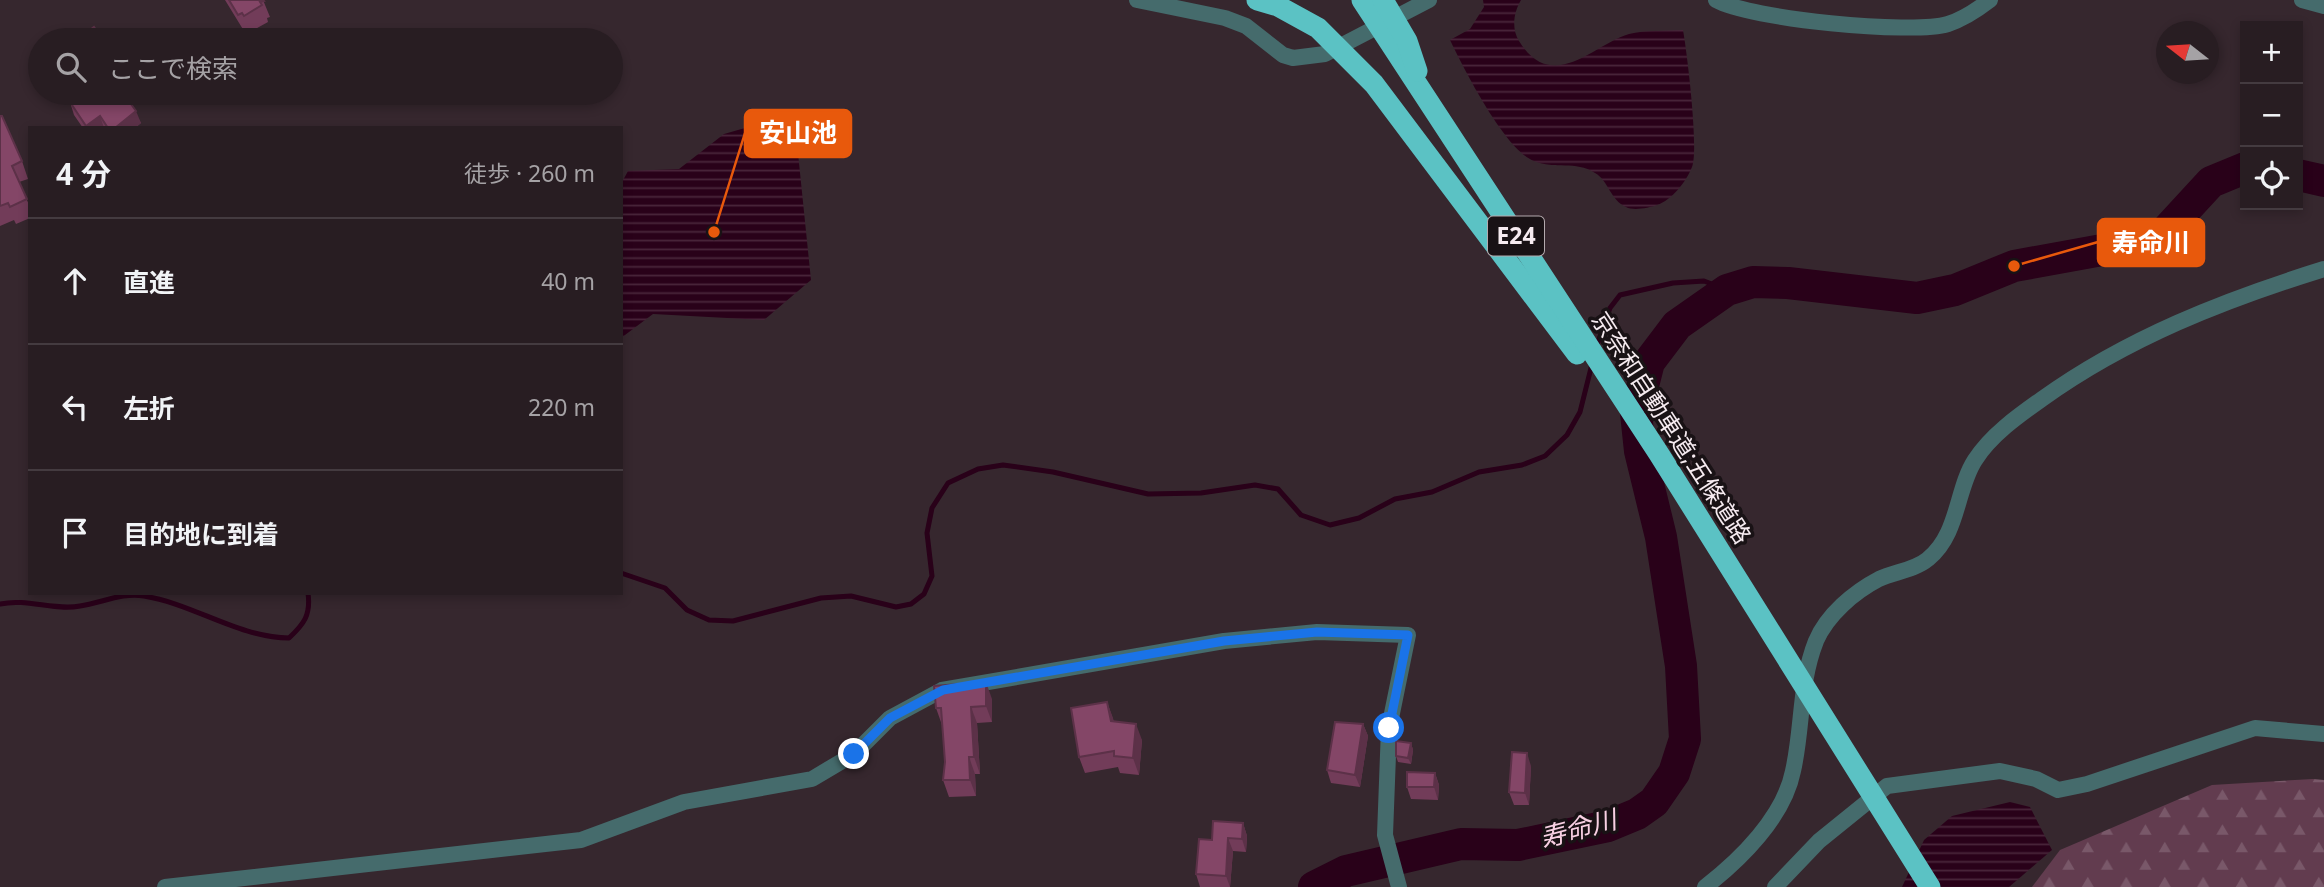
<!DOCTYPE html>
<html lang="ja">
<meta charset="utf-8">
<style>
body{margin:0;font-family:"Noto Sans","Noto Sans JP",sans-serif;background:#30262a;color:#f1f3f6}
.controls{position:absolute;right:21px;top:21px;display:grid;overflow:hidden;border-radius:0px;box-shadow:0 4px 10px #0003}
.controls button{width:63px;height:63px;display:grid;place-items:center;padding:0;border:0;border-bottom:2px solid #443b40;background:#281d22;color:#f1f3f6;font:35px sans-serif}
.compass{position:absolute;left:2156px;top:21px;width:63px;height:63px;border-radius:50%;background:#281d22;box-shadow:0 4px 10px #0003;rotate:287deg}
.stop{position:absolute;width:21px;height:21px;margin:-16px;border:5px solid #1a73e8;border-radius:50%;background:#fff}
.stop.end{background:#1a73e8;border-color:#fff;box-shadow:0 2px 7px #0008}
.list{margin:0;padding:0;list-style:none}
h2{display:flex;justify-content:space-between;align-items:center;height:91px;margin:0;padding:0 28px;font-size:30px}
h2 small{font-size:23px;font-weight:400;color:#a5a2a5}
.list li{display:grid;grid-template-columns:46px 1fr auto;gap:21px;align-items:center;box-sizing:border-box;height:126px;padding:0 28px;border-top:2px solid #443b40}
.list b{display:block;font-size:26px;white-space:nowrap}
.list em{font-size:23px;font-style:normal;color:#a5a2a5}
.icon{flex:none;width:38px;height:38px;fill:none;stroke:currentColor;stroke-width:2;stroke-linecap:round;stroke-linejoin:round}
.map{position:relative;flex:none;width:2324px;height:887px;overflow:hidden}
.search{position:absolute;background:#281d22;box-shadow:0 4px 10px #0003;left:28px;top:28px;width:595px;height:77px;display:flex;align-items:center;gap:18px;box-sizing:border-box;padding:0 24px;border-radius:38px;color:#a5a2a5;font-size:26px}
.panel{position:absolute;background:#281d22;box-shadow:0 4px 10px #0003;left:28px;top:126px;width:595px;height:469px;border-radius:0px}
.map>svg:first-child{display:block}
.forest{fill:url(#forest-firs)}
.water{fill:url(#water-rules)}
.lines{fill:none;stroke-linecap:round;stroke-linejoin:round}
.stream{stroke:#290119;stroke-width:5}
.river{stroke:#290119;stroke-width:32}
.minor{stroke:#456b6c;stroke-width:16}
.motorway{stroke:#5bc2c4;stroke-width:21}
.wall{fill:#723c59}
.shaded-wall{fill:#5c3148}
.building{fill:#844667;stroke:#5c3148;stroke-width:2}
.route{stroke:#1a73e8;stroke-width:9}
.labels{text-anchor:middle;stroke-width:7;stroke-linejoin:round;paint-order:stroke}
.shield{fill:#191215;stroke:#b4aaae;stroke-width:2}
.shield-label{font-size:23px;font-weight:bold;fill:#f6ebf0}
.street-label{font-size:24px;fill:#f6ebf0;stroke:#191215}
.water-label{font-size:26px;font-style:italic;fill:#f8d0e3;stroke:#191215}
.leader{fill:none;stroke:#e8590c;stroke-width:2.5}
.callout-dot{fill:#e8590c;stroke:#191215;stroke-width:2.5}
.callout{fill:#e8590c;stroke:#e8590c;stroke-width:2.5}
.callout-label{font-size:26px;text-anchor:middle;font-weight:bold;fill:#fff}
</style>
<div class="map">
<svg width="2324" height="887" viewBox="0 0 2324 887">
<defs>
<pattern id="forest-firs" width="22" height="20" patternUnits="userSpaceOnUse" patternTransform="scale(1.75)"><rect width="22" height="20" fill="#623c4f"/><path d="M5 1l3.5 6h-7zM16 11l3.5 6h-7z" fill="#795869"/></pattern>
<pattern id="water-rules" width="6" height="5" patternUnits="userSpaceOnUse" patternTransform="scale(1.75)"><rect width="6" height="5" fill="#290119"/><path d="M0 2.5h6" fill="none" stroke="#49263b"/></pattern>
</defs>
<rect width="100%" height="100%" fill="#36272e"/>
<polygon class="forest" points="2313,779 2324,780 2324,887 2032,887 2060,850 2212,785"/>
<g class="water">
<path d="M1483,0H1521C1514,12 1511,28 1519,41C1553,95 1594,44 1629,34C1645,30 1666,31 1683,30C1687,52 1699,150 1692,167C1686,182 1672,200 1657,205C1649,208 1633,211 1626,207C1610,200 1609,181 1595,173C1575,160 1555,170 1534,161C1505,150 1464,69 1450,40L1470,29L1484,7Z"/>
<polygon points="794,114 811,280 764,320 653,314 621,338 621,184 628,171 679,169 724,134"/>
<polygon points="2010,802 2030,807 2052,850 2009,887 1902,887 1924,840 1952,816"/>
</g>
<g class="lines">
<g class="stream">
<polyline points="1596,348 1610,308 1620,295 1673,283 1704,281 1727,290"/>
<polyline points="621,573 665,588 687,610 709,620 733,621 821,598 851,596 896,607 911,604 924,594 932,576 927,533 932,508 948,483 978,469 1003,465 1053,472 1148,494 1201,493 1255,485 1278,489 1301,515 1330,525 1359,518 1395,499 1432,492 1479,472 1522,465 1545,456 1567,435 1580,412 1592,364"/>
<path d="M0,604C27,598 54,611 80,606C101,603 123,592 144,596C194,604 237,637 289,638C304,624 311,615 308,593"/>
</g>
<g class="river">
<polyline points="2298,175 2324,181"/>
<polyline points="1314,887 1346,871 1461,844 1518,845 1608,826 1637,814 1654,802 1674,773 1685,739 1681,666 1661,537 1640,451 1636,413 1649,362 1677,325 1727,290 1753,282 1788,283 1917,298 1955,290 2014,266 2135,244 2164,233 2211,182 2245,168"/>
</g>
<g class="minor">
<polyline points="1137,0 1225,18 1246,26 1283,55 1293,58 1325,54 1429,0"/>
<path d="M1716,0C1750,19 1911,35 1948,24C1964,19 1977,10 1990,0"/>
<polyline points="2302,0 2324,6"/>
<polyline points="165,887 581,840 684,802 812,779 854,754 890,718 942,690 1224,641 1317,632 1408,635 1389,728 1385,835 1399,887"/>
<path d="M1705,887C1740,860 1784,817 1793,771C1803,727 1799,684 1816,641C1827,615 1854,592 1879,579C1894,572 1915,570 1928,559C1959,534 1956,489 1975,460C1991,435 2018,416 2042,399C2127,338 2224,300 2324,269"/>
<polyline points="1775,887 1819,841 1887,786 2000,771 2036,779 2058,790 2087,784 2255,728 2324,734"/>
</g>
<g class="motorway">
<polyline points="1257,0 1278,6 1318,28 1374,84 1577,354"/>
<polyline points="1362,0 1659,454 1930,887"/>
<polyline points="1383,0 1407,41 1417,71"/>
</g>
</g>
<g class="wall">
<polygon points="225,0 263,0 270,17 267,18 268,22 250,32 248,29 244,31"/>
<polygon points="80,93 123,93 141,123 135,128 83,128 74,115 70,102 81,94"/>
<polygon points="0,116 22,161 28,179 19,182 30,207 30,218 16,224 14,220 0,226"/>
<polygon points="992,699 992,722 977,723 980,774 975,774 976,796 949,797 943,780 945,762 942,725 936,708"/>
<polygon points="1107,702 1114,722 1142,740 1139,775 1120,773 1118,767 1085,773 1079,757"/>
<polygon points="1363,724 1368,736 1360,787 1331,783 1327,770"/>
<polygon points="1411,743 1413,750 1411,764 1398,762 1396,756"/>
<polygon points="1531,766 1529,805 1514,805 1509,792"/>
<polygon points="1435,773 1439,785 1438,800 1411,799 1407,787"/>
<polygon points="1243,823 1247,836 1246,852 1233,851 1230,887 1200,887 1196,874 1212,840"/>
</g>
<g class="shaded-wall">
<polygon points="136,111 141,123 135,128 115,128"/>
<polygon points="100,116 104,128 87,128 86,126"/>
<polygon points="986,682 992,699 992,722 986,706"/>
<polygon points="1107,702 1113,718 1117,738 1111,721"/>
<polygon points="971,707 977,723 980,774 974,757"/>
<polygon points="1136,724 1142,740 1139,775 1133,758"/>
<polygon points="1363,724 1368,736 1360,787 1355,775"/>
<polygon points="1411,743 1413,750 1411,764 1408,758"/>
<polygon points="1527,753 1531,766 1529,805 1525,793"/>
<polygon points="969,757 975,774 976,796 970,780"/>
<polygon points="1435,773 1439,785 1438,800 1434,787"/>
<polygon points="1243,823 1247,836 1246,852 1242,839"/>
<polygon points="1228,838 1233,851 1230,887 1226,876"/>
</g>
<g class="building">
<polygon points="229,0 263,0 264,1 260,2 262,5 244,16 242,13 238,15"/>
<polygon points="94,27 104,40 77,40"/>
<polygon points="83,93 123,93 136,111 115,128 108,128 100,116 86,126 70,102"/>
<polygon points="0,116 2,116 22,161 12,166 27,199 10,207 8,203 0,206"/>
<polygon points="986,682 986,706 971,707 974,757 969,757 970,780 943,780 945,762 941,708 936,708 934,686"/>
<polygon points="1107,702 1111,721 1136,724 1133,758 1114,756 1114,751 1079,757 1071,708"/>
<polygon points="1335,722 1363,724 1355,775 1327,770"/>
<polygon points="1396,741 1411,743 1408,758 1396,756"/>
<polygon points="1512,752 1527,753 1525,793 1509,792"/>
<polygon points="1407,772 1435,773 1434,787 1407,787"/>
<polygon points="1213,821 1243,823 1242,839 1228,838 1226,876 1196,874 1199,839 1212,840"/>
</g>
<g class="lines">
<polyline class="route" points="854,754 890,718 943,690 1224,641 1317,632 1408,635 1389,728"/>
</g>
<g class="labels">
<rect class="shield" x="1488" y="216.5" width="56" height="39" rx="5"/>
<g class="shield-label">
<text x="1516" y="244">E24</text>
</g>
<g class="street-label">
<text transform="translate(1671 428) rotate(57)" y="8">京奈和自動車道;五條道路</text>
</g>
<g class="water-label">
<text transform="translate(1578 829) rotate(-15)" y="9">寿命川</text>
</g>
</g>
<path class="leader" d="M714 232L745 133M2014 266L2098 242"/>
<g class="callout-dot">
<circle cx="714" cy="232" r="7"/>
<circle cx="2014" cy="266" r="7"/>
</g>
<g class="callout">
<rect x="745" y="110" width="106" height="47" rx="7"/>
<rect x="2098" y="219" width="106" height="47" rx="7"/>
</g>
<g class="callout-label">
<text x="798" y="142">安山池</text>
<text x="2151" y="252">寿命川</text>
</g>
</svg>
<div class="controls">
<button>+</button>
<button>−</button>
<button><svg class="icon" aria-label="locate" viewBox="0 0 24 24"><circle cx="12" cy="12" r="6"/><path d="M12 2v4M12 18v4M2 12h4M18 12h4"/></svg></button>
</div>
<svg class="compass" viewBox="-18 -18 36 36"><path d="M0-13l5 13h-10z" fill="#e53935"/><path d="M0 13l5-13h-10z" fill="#a5a2a5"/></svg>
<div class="stop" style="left:1389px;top:728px"></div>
<div class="stop end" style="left:854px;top:754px"></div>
<div class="search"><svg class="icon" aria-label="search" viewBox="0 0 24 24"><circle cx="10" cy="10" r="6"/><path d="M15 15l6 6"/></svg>ここで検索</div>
<section class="panel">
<h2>4 分<small>徒歩 · 260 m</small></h2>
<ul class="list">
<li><svg class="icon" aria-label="ahead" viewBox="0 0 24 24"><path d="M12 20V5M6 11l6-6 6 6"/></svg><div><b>直進</b></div><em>40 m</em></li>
<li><svg class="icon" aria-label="left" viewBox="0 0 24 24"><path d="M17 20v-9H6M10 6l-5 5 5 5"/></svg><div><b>左折</b></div><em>220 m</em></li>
<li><svg class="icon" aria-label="arrive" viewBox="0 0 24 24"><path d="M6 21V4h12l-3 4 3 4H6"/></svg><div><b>目的地に到着</b></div></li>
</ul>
</section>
</div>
